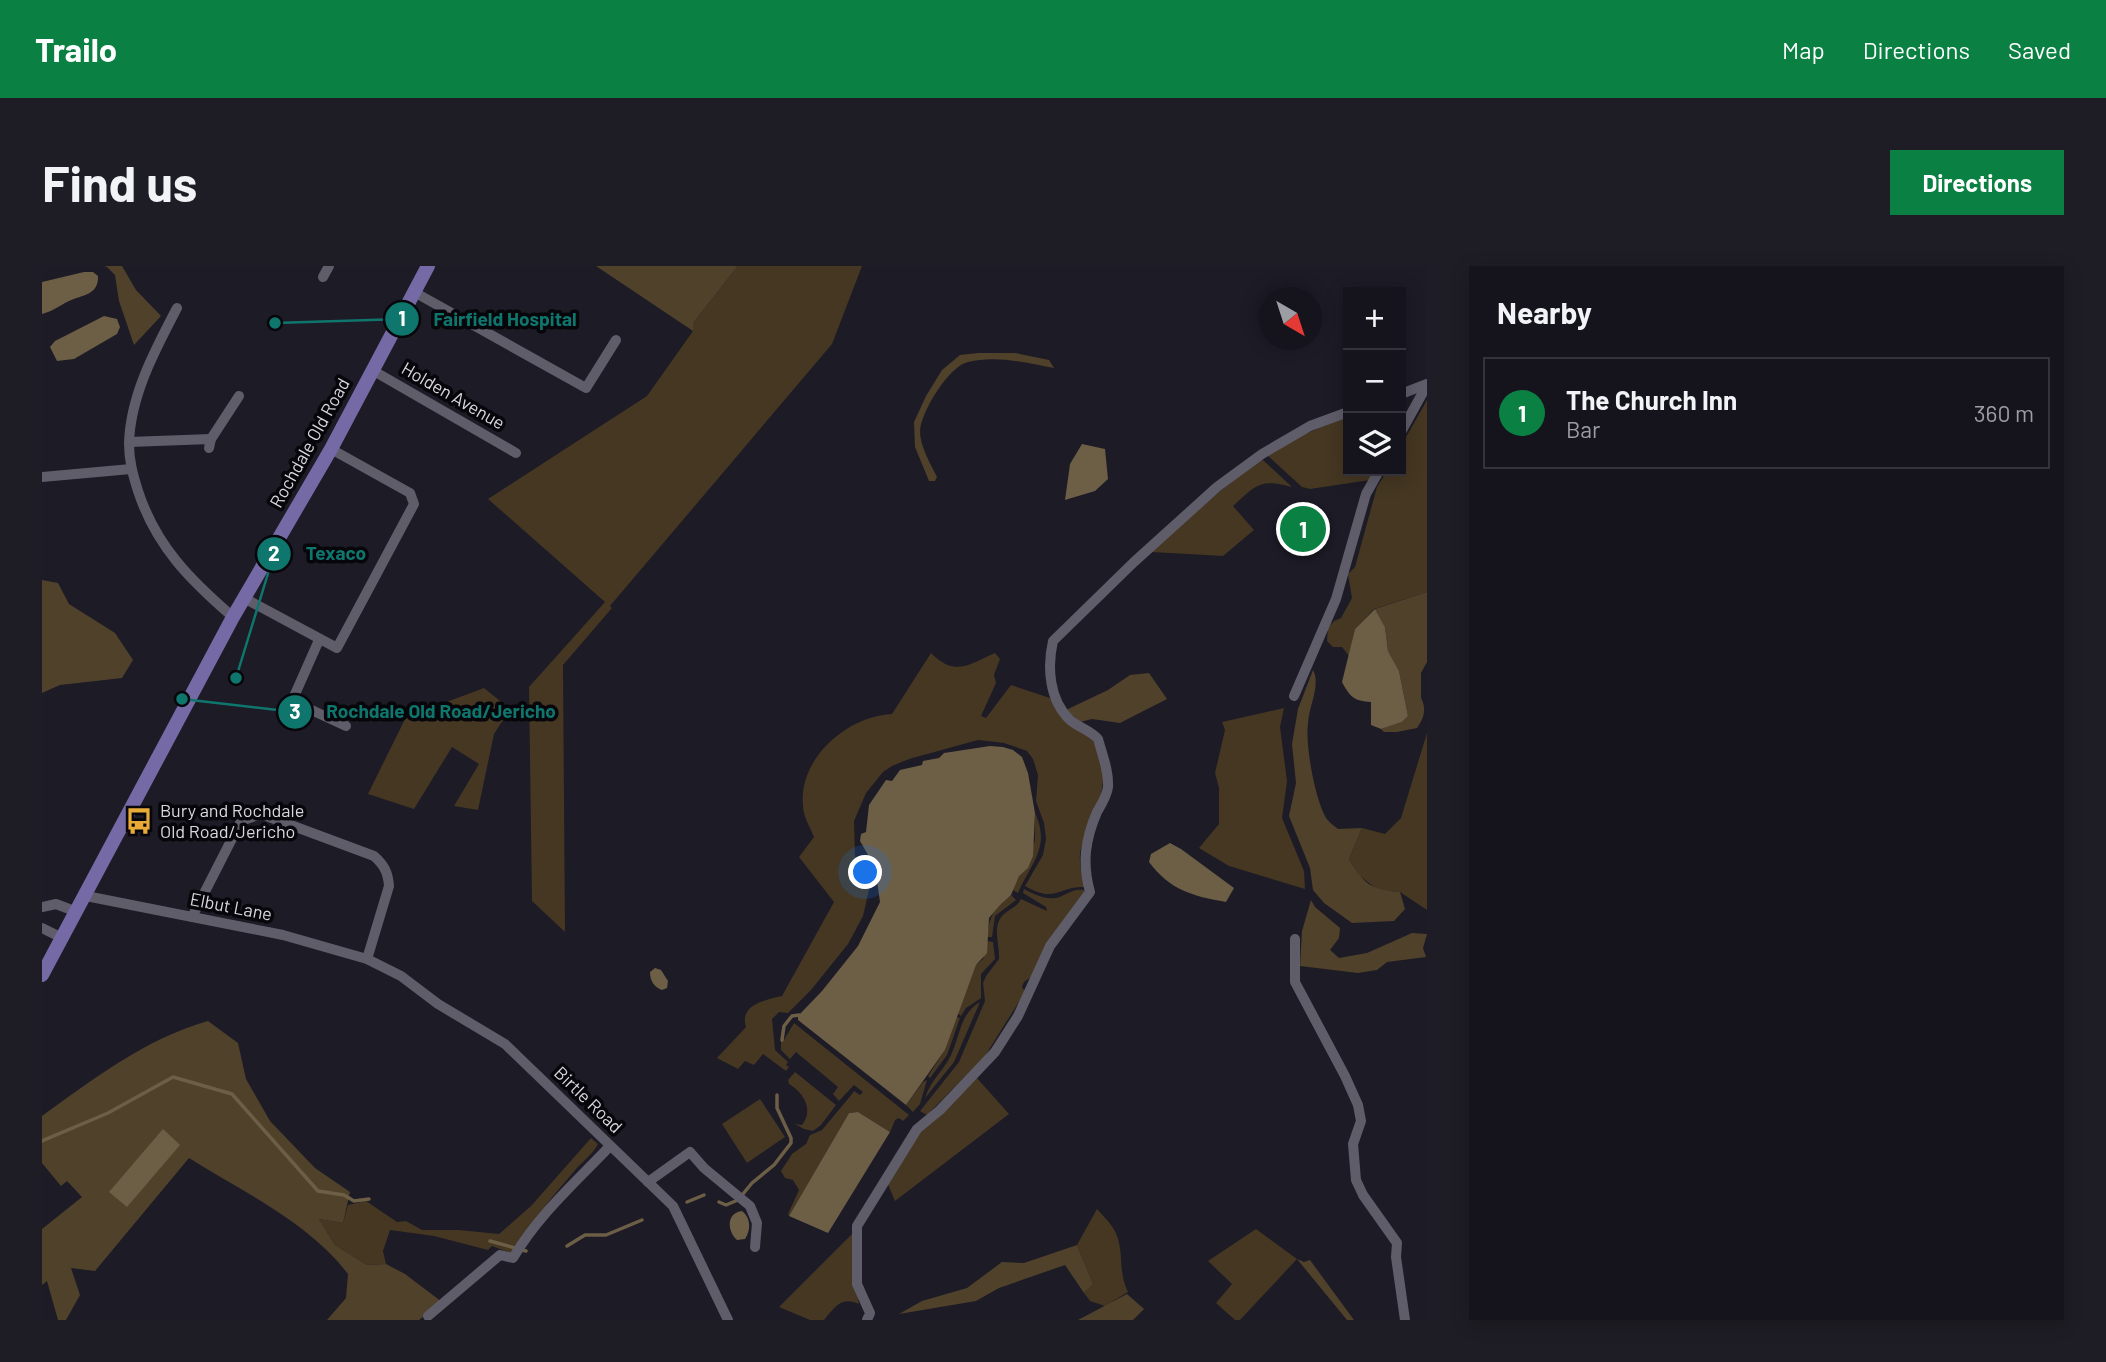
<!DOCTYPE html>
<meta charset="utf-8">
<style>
body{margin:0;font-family:Barlow,sans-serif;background:#1e1d25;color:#f1f3f6}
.controls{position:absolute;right:21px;top:21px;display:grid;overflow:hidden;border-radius:0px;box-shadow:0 4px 18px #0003}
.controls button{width:63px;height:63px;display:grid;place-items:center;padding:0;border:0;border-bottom:2px solid #34333b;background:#15141c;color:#f1f3f6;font:35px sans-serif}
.compass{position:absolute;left:1217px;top:21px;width:63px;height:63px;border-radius:50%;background:#15141c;box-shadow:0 4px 18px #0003;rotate:141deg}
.you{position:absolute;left:824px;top:607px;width:24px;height:24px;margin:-18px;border:5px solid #fff;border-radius:50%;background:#1a73e8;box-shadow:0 0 0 10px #1a73e833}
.badge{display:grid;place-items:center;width:46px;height:46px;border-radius:50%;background:#0b8043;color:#fff;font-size:23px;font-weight:700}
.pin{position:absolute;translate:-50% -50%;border:4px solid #fff;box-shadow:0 2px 7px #0006}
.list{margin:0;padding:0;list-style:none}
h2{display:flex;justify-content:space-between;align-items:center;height:91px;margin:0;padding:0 28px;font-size:30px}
h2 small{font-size:23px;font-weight:400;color:#9d9ea3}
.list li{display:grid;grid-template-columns:46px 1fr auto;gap:21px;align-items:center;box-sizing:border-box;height:112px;margin:0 14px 14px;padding:0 14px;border:2px solid #34333b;border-radius:0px}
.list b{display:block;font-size:26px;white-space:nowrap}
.list p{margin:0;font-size:23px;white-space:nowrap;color:#9d9ea3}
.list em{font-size:23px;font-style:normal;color:#9d9ea3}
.icon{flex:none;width:38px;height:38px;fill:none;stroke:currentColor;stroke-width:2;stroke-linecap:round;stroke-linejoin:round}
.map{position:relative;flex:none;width:1385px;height:1054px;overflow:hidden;border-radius:0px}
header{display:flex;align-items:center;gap:42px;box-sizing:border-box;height:98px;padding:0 35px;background:#0b8043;color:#fff}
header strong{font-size:33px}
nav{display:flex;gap:38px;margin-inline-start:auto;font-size:24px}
.intro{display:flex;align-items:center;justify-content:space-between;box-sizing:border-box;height:168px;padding:0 42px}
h1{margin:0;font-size:49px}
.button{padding:18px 32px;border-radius:0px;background:#0b8043;color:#fff;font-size:24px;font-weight:700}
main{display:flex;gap:42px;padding:0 42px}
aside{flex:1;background:#15141c;border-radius:0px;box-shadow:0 4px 18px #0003}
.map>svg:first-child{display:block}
.green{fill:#453722}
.forest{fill:#50412b}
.water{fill:#6d5e46}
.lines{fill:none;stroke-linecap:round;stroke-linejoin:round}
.stream{stroke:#6d5e46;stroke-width:3.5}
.minor{stroke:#5f5d6a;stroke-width:10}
.major{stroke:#756aa5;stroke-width:14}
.labels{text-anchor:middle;stroke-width:7;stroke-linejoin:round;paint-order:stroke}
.street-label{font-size:18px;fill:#d8d8df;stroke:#07060b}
.poi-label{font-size:18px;fill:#d8d8df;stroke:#07060b;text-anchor:start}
.leader{fill:none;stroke:#0f766e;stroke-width:2.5}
.callout-dot{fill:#0f766e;stroke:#07060b;stroke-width:2.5}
.mark-label{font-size:21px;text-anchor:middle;font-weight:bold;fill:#fff}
.callout-label{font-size:19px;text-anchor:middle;font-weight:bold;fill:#0f766e;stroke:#07060b;stroke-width:7;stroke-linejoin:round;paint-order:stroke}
</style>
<header>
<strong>Trailo</strong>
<nav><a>Map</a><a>Directions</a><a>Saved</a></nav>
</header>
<div class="intro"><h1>Find us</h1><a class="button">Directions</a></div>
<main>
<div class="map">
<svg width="1385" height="1054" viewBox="0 0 1385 1054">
<rect width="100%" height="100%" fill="#1c1b26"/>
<g class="green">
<polygon points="696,0 820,0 790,78 568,340 570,342 521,399 523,666 490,635 487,421 563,336 446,233 605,130 651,65 651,57"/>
<polygon points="1385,134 1385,326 1332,343 1313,363 1307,390 1300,381 1291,381 1285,375 1286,362 1292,355 1299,352 1310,332 1306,308 1313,301 1335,221 1345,205 1359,205 1359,180"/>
<polygon points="1306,150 1306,205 1333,205 1328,214 1268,223 1260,221 1225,189 1263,168"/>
<path d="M1221,194L1250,221C1218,212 1214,219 1191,240L1212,264L1181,290L1110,286L1138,257L1215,196Z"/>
<path d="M889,387C913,411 926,399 953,387L958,393L952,409L954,417L939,450L944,452L969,419L1011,433L1049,472C1070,505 1060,530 1047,562C1044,570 1039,579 1038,588C1037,599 1040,610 1043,621C1016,620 1014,638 983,620L1001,589L1004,573L1002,557L994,535L996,509L991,493L985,485L962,477L936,474L867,493L850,500L841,506L824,527L812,555L813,591L824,612L827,624L821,650L806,678L769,724L746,747L737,746L730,753L733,784L746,796L744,799L747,801L744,805L721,788L712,799L703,795L696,803L675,792L704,761C697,738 724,734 740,730L792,636L757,591L772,571C768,561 761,550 761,540C756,493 805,450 850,448Z"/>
<polygon points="442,422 468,443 452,468 436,544 412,540 437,498 410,481 372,543 326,528 364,451"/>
<polygon points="1242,442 1238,461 1245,515 1240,552 1262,605 1263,623 1187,600 1157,582 1177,558 1177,522 1173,507 1183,464 1180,456"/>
<polygon points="1385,467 1385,644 1358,626 1336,624 1317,609 1307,593 1320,562 1343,568 1359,552"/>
<path d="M993,547C1009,581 989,597 976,627L971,624L972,620L993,575Z"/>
<path d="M982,623C993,629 1008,636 1020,630C1028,626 1033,623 1042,624V627L988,712L982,716L980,721L983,726L943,790L885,849L878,845L917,796L943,735L941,717L944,710L957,693C958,678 949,660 962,648C969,642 975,641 979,633L1005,645L1004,641L981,627Z"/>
<path d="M969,629L974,634L953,650L950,671H946C946,650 953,642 969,629Z"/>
<polygon points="945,675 951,676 953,693 939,708 939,732 924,742 919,750 915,747 934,699 941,693"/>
<path d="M938,736L912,796L883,832C888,815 902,804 909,789C919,768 917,749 938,736Z"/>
<polygon points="914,751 918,752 905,789 888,812 886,810 903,784"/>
<polygon points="752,757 867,849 861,855 857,852 853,854 848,866 816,846 807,847 747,950 746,948 757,924 751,914 743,912 739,905 750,888 764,878 768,869 780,864 810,828 812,825 818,829 821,826 812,819 797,835 791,828 796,821 754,786 748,793 739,784 739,775 742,774"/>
<path d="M753,806L794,839L779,859L771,865L762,863L753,858L760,859C772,844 762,827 747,818L746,814Z"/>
<polygon points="934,811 967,848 853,935 845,916 878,865"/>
<polygon points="885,814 878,838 871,846 864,839 881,816"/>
<polygon points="718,833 743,871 705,897 680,858"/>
<path d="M549,872L556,878C551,888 541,895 534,903C511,930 488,957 469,987L450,980L446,984L392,970L348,964L341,985L344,998L325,999L293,979L277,953L301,957L306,939L324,935L355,956L364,955L380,964H417L457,968L489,940Z"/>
<path d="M1055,943C1062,951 1072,960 1075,970C1082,989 1076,1006 1086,1026L1063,1040L1048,1035L1042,1027L1051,1018L1035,979Z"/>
<polygon points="1214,963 1255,993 1198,1054 1193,1054 1174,1037 1190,1018 1166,995"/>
<path d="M813,965V1018L817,1038C799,1030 793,1041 782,1054H768L737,1041Z"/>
</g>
<g class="forest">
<polygon points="62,0 80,0 94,24 119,50 92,79 77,35 73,9 65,1"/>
<polygon points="554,0 696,0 651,57 651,65"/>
<path d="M936,87H973L1007,94L1012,102C984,97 955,89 926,96C907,100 879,146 878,165C878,180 888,197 895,211L893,215H887L873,181L872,156L884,130L900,104L918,89Z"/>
<polygon points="0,314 16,317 27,338 73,367 91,394 80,412 18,419 0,427"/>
<path d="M1385,326V396L1379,407V432C1385,443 1382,452 1375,462L1355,466H1342L1339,463L1360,456L1366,450L1357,405L1346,385L1343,361L1333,343Z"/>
<path d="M1271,404C1279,419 1267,440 1266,457C1263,479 1273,533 1284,552C1287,556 1292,560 1296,563L1320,562L1307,593C1322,618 1329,624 1358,626L1363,643L1352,655L1310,657L1282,637L1271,624L1268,602L1247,550L1254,517L1250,478L1256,443Z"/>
<polygon points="1107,407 1125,433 1078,457 1050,453 1038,456 1024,444 1066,424 1088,409"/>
<polygon points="1269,634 1273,641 1298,662 1297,672 1288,684 1297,692 1325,687 1370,667 1385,668 1381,682 1384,691 1345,696 1335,704 1316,707 1258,700 1260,665"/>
<path d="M166,755L196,777L204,813L228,855L273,902L308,926L301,957L277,953L293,979L325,999L344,998L363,1008L400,1036L377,1054H285L304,1032L306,1008C266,956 201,926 147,892L53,1005L29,1002L38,1029L24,1054H16L5,1015L0,1019V963L40,931L25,915L19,920L0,897V850C51,813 105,772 166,755Z"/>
<polygon points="1035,979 1051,1018 1042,1027 1023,999 957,1022 934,1035 857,1048 880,1035 925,1022 960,996 982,997"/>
<polygon points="1255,993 1262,996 1268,994 1312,1054 1305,1054"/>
<polygon points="1085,1028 1102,1043 1091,1054 1036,1054"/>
</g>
<g class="water">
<path d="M42,6H51L56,10C57,29 40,29 27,35C17,40 11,45 0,48V16Z"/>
<polygon points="62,50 75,53 78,61 75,68 32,93 15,95 8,81 13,75"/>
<polygon points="1040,178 1063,183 1066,213 1053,225 1023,234 1028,198"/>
<path d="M1333,343L1343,361L1346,385L1357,405L1366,450L1360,456L1339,463L1329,459V436C1312,435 1308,431 1300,416L1313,363Z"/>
<polygon points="948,480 961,481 971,484 980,491 986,507 993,547 991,590 986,602 977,610 969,629 958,639 947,652 945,687 934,699 903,784 864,839 756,754 756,750 780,725 816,680 838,636 833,601 818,575 819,568 824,566 827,539 844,514 850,515 858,504 880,499 881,495 897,492 902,487"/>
<path d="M1128,577L1139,583L1192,622L1184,636C1150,630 1128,624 1107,596L1109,588Z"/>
<path d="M613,702L619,704L626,715L625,722L620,724C612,721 608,715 608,706Z"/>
<polygon points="816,846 848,866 786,967 747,950 807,847"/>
<polygon points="121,863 138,879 85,941 67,926"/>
<path d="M700,945C709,952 709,964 703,973L695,974C685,965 684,947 700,945Z"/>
</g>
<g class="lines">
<g class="stream">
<polyline points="740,774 742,760 750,750 757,749"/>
<polyline points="0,875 66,847 131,811 190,828 276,925 302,929 312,935 327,933"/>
<polyline points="645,936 662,929"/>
<polyline points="677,936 684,939 696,934 710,917 732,899 749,877 749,872 735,842 735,829"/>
<polyline points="448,975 484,985"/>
<polyline points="525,980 543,969 564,969 600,954"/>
</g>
<g class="minor">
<polyline points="281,11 287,0"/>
<polyline points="372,26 544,122 574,74"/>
<path d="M135,42C113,84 88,130 87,178C87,195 91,209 96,225C114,280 148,314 191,351"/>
<polyline points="330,104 474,187"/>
<polyline points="1359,128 1385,118"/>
<polyline points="1359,166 1385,119"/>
<polyline points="87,176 169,173"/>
<polyline points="167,182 169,173 197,130"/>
<polyline points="0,211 89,203"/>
<polyline points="202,332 295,382 372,238 368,227 289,183"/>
<polyline points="277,374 250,435 304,460"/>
<polyline points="1252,430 1294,333 1324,228 1337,205"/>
<polyline points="44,630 241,669 325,693 359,710 396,738 463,778 631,940 686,1054"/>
<polyline points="0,641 14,638 35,646"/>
<path d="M150,651L199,555L219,548L332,590C342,599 346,606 347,620L325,693"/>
<polyline points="0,662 20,672"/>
<polyline points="1253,673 1253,716 1303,810 1316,839 1319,855 1311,878 1314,914 1321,929 1355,977 1354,991 1363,1054"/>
<polyline points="606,916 648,886 662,902 708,940 715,957 713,981"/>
<path d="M386,1050L458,989L471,992C497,948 534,916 568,880"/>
<path d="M825,1054L828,1047L815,1018V960L875,863L898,844L953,786L976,750L1008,680L1048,626C1040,597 1043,574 1055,546C1059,539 1065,530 1066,521C1067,505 1060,488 1056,473C1048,464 1036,461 1028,454C1007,434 1005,401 1011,375L1092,296L1175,221L1220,188L1268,160L1306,146"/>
</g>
<polyline class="major" points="0,709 191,351 289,183 386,0"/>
</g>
<defs>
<symbol id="bus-bare" viewBox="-9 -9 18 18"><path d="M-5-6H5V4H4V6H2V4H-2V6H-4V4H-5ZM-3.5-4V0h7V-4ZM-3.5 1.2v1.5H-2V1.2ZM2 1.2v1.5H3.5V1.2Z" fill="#e9ab38" stroke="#07060b" stroke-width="2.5" paint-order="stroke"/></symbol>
</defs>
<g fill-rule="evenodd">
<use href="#bus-bare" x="78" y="536" width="38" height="38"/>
</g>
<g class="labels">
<g class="street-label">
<text transform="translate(411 130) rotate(30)" y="6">Holden Avenue</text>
<text transform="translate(268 177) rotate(-61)" y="6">Rochdale Old Road</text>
<text transform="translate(189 641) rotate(11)" y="6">Elbut Lane</text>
<text transform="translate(546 834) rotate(44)" y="6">Birtle Road</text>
</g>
<g class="poi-label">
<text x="118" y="551">Bury and Rochdale<tspan x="118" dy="21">Old Road/Jericho</tspan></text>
</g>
</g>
<path class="leader" d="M233 57L360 53M194 412L232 288M140 433L253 446"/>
<g class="callout-dot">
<circle cx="233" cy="57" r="7"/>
<circle cx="194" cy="412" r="7"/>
<circle cx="140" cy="433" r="7"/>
<circle cx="360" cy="53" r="18"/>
<circle cx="232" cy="288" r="18"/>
<circle cx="253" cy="446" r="18"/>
</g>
<g class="mark-label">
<text x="360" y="60">1</text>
<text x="232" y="295">2</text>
<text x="253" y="453">3</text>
</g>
<g class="callout-label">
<text x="463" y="60">Fairfield Hospital</text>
<text x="294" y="294">Texaco</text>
<text x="399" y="452">Rochdale Old Road/Jericho</text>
</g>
</svg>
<div class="controls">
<button>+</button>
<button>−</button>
<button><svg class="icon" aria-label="layers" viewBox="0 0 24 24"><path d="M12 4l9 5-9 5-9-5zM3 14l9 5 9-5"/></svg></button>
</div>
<svg class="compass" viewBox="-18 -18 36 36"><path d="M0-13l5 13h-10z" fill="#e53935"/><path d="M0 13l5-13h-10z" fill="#9d9ea3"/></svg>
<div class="you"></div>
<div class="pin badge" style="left:1261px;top:263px">1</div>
</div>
<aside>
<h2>Nearby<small></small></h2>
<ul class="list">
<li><span class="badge">1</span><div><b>The Church Inn</b><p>Bar</p></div><em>360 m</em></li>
</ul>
</aside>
</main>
